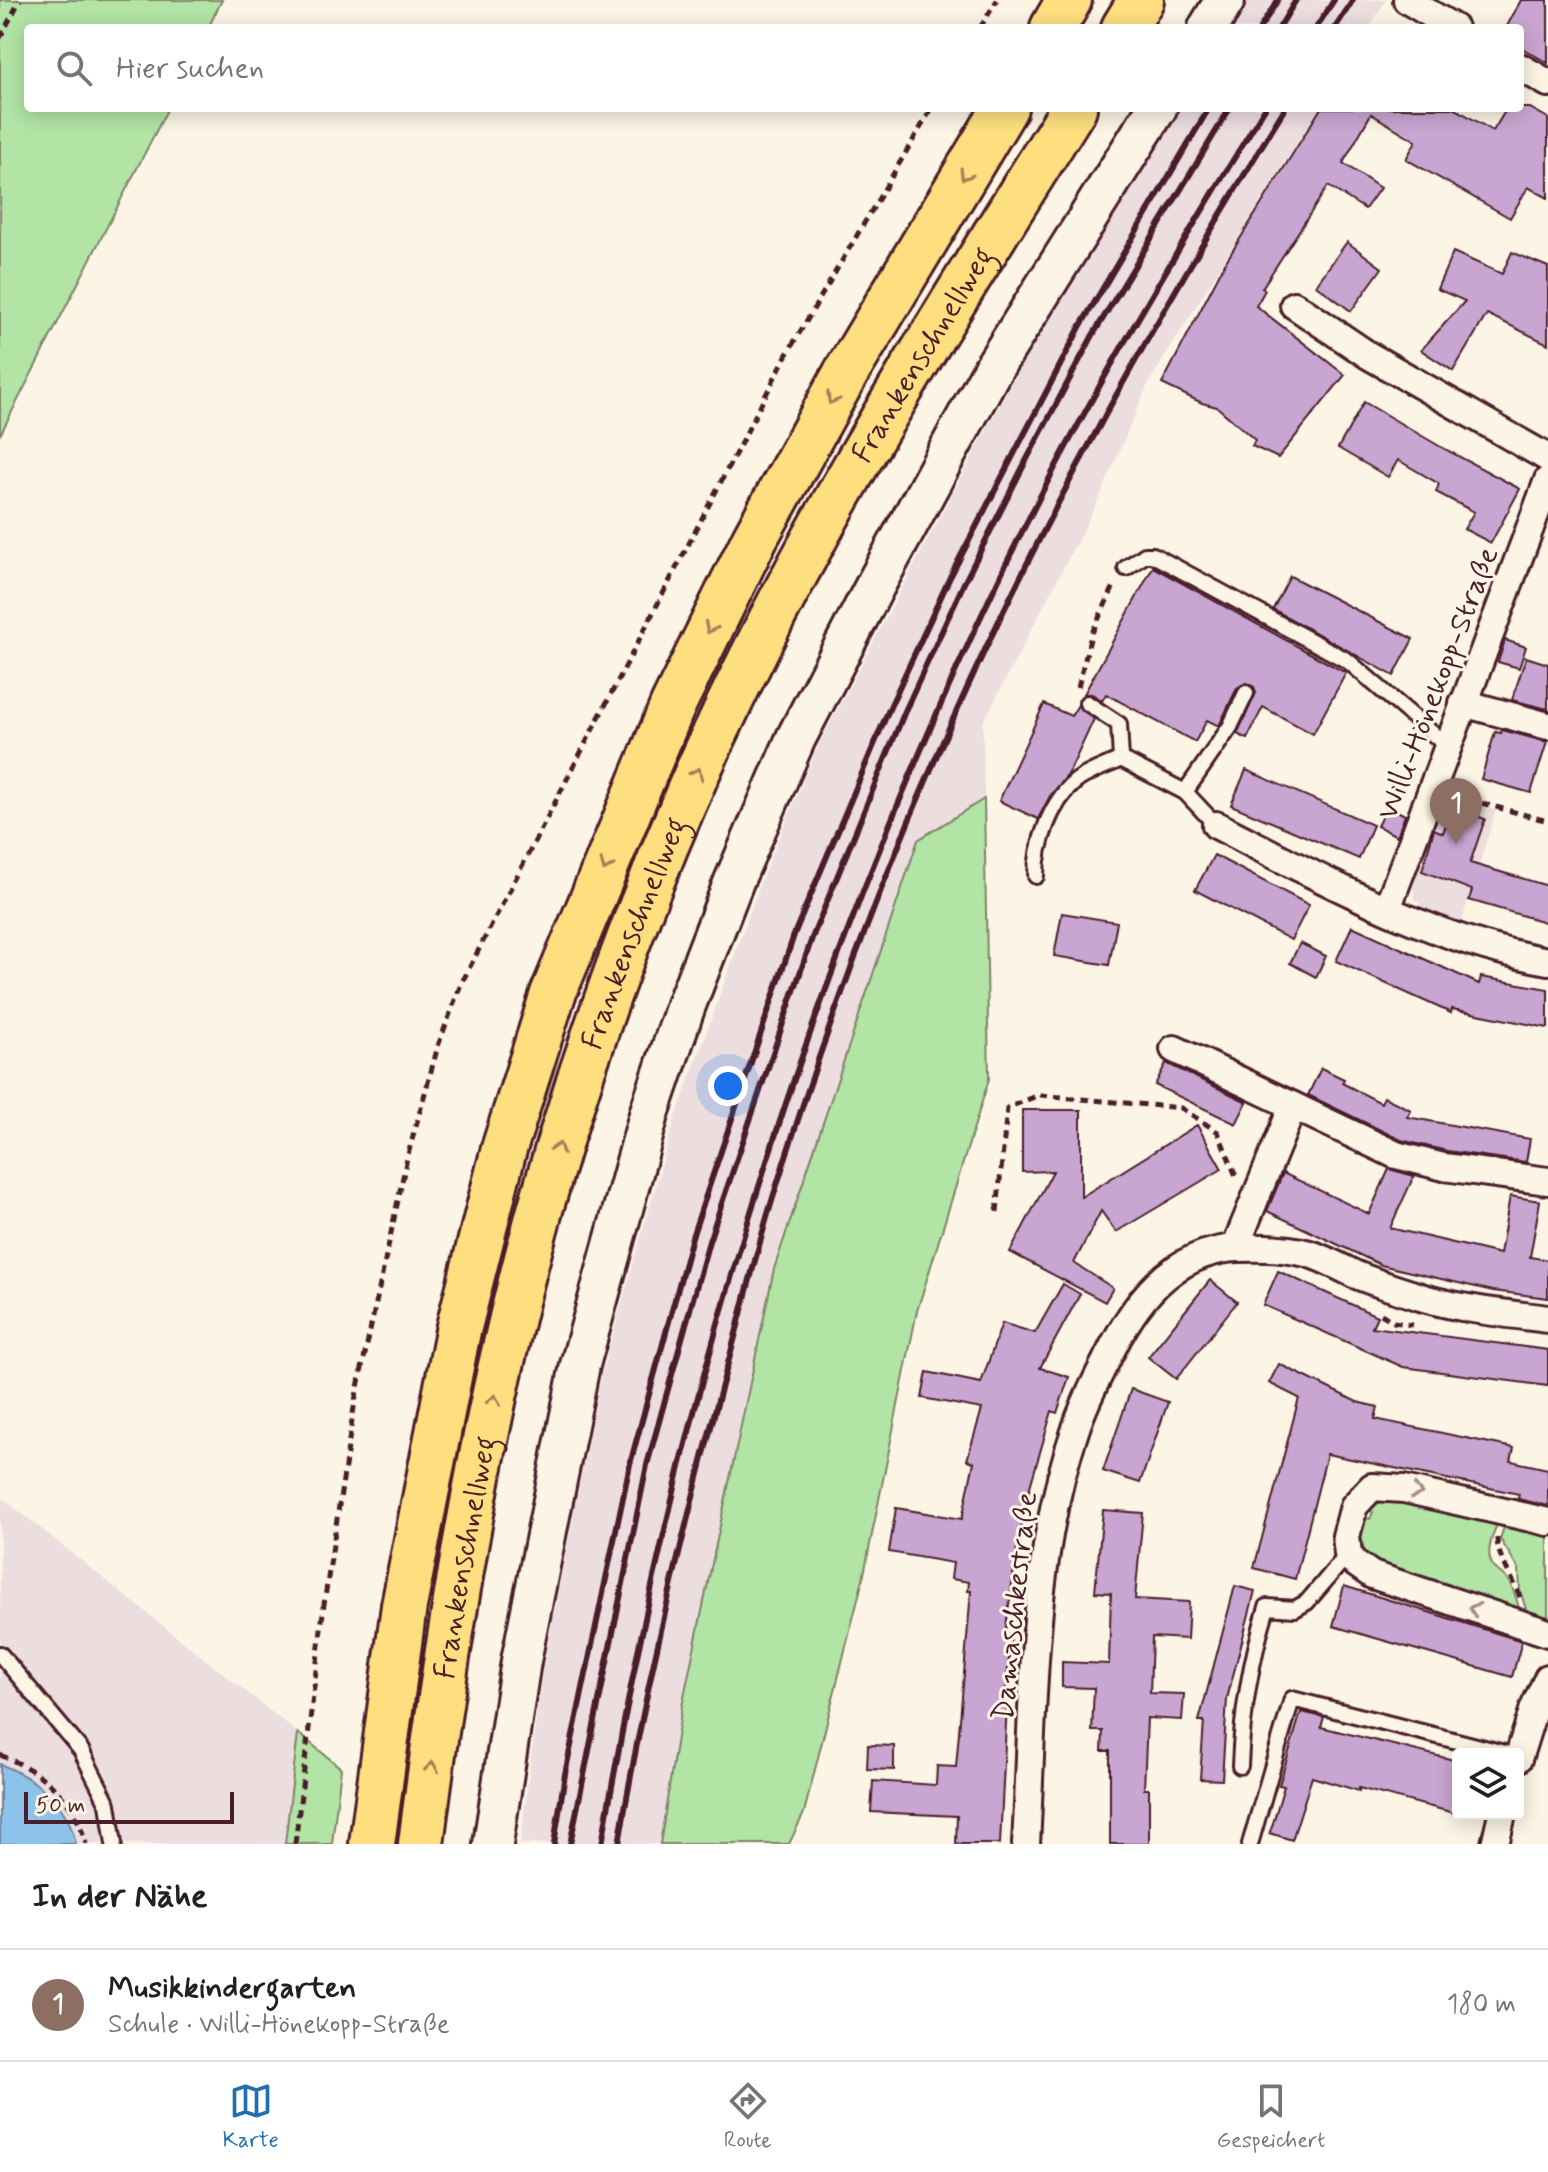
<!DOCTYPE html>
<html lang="de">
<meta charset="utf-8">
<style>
body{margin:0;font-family:Mynerve,sans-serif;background:#f6f6f6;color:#202124}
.controls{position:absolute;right:24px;bottom:24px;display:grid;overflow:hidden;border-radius:8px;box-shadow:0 4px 20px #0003}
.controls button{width:72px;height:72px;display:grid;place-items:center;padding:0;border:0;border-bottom:2px solid #e0e0e0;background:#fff;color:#202124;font:40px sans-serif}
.scale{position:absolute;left:24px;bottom:20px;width:210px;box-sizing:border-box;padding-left:8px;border:4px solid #4a1f2b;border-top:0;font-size:22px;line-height:28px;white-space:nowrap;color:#4a1f2b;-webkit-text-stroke:6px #fcf5e5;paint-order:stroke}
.you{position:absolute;left:728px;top:1086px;width:28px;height:28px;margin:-20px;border:6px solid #fff;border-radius:50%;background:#1a73e8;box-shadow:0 0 0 12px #1a73e833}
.badge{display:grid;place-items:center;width:52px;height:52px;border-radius:50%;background:#1f6fb2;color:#fff;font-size:26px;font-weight:700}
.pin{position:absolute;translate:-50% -66px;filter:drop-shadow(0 2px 4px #0008)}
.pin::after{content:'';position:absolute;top:42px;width:28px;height:24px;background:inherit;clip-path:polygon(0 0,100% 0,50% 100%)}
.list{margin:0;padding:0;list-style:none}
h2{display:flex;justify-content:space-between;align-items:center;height:104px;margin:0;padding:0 32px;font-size:34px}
h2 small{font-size:26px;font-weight:400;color:#757577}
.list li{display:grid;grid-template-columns:52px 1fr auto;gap:24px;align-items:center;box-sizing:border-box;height:112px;padding:0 32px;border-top:2px solid #e0e0e0}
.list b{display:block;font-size:30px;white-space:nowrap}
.list p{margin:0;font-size:26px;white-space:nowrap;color:#757577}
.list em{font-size:26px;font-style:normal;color:#757577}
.icon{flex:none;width:44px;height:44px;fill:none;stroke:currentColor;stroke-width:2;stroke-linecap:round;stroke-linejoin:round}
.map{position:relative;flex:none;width:1548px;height:1844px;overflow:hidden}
.search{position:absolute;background:#fff;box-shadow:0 4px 20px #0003;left:24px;right:24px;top:24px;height:88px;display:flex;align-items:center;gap:20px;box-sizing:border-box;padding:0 28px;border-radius:8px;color:#757577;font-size:30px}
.sheet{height:216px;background:#fff}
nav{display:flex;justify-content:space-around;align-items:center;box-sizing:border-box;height:112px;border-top:2px solid #e0e0e0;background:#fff;font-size:22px;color:#757577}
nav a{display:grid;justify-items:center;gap:4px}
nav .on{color:#1f6fb2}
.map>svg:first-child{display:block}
.built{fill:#ecdddf}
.green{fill:#b1e4a5;stroke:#7e8268;stroke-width:2}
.water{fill:#8dc2ea;stroke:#72819e;stroke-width:2}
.building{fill:#c8a6d1;stroke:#4a1f2b;stroke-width:2}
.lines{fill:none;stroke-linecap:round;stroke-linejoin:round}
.service-casing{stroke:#4a1f2b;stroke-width:20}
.minor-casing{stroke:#4a1f2b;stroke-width:32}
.secondary-casing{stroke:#4a1f2b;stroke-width:44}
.motorway-casing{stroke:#4a1f2b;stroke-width:50}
.path{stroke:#4a1f2b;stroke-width:5;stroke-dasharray:8 6;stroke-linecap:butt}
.service{stroke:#fcf5e5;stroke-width:14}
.minor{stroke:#fcf5e5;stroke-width:26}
.secondary{stroke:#fcf5e5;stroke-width:38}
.motorway{stroke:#fedf80;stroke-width:44}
.rail{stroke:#4a1f2b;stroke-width:6}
.oneway{stroke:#a47f56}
.oneway2{stroke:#a38a88}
.labels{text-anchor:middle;stroke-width:6;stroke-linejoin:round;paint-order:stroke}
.street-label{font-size:30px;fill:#4a1f2b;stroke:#fcf5e5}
</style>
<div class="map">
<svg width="1548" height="1844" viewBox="0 0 1548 1844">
<rect width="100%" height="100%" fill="#fcf5e5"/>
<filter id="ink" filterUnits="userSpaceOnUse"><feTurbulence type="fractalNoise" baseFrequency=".0125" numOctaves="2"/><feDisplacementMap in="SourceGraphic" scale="16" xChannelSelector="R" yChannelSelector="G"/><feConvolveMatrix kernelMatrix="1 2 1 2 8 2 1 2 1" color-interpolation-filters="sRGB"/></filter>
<g filter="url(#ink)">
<g class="built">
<polygon points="1243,0 1386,0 1369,28 1225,28"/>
<polygon points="1174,108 1319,108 1148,384 1099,499 983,723 984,799 918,840 682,1706 660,1844 520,1844 543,1666 602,1372 675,1119 761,881 818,746 1009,387 1123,189"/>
<polygon points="1445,797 1496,810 1461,923 1424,909 1415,898 1413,888 1414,879"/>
<polygon points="0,1496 298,1733 285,1844 0,1844"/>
</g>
<g class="green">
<polygon points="0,0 222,0 208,28 28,28 28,108 168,108 0,435"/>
<polygon points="984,799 989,1079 917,1311 863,1579 804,1813 789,1844 660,1844 682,1706 774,1269 918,840"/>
<path d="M1398,1499L1499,1519C1494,1532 1483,1554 1494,1567C1498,1572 1504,1575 1508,1580C1515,1590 1518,1604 1521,1616L1372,1563C1361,1548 1359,1536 1364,1518L1370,1519L1373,1512L1369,1510L1380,1502Z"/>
<polygon points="1509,1521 1548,1529 1548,1624 1529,1619 1520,1590 1519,1569 1500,1539 1504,1527"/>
<polygon points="298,1733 341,1768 332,1844 285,1844"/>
</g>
<path class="water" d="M0,1764C36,1779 68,1802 76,1844H0Z"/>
<g class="building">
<polygon points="1521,0 1548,0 1548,63 1520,47 1520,28 1506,28"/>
<polygon points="1321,108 1454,108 1493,131 1507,108 1530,108 1548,118 1548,198 1528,187 1510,218 1406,159 1416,141 1371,114 1343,163 1380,188 1365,209 1328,186 1262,288 1265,290 1256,306 1345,375 1278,458 1252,446 1255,440 1217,407 1202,403 1162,384 1225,263"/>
<polygon points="1347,242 1382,268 1351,311 1316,285"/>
<polygon points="1453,252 1502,274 1512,252 1548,267 1548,344 1487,314 1453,371 1421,350 1465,301 1437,289"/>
<polygon points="1364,402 1441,447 1520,489 1491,543 1464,529 1474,512 1436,492 1439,484 1398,460 1388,477 1338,448"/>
<polygon points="1153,567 1346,673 1313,734 1263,707 1247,739 1237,734 1256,693 1254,687 1246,683 1237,688 1219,726 1207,720 1195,742 1106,694 1102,701 1092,694 1084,694"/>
<polygon points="1290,576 1413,639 1394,676 1273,609"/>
<polygon points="1505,640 1526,647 1519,668 1498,662"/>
<polygon points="1526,657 1548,664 1548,709 1512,700"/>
<polygon points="1044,704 1071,716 1078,705 1094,719 1068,775 1050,796 1038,819 999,801"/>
<polygon points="1502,730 1547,742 1531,793 1481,779 1495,732 1501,733"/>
<polygon points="1246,770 1373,825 1359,859 1231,805"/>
<polygon points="1387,806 1405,815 1397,836 1377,826"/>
<polygon points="1452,807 1485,819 1470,863 1548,886 1548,923 1469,900 1472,890 1422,871 1434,829 1443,833"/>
<polygon points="1214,855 1309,905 1291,940 1195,890"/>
<polygon points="1062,913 1117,922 1109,965 1054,956"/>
<polygon points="1352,926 1479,984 1481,977 1548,989 1548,1028 1452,1009 1451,1013 1336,961"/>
<polygon points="1300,943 1326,956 1316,977 1290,963"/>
<polygon points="1166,1063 1247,1102 1236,1124 1155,1085"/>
<polygon points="1321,1068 1344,1079 1342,1083 1381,1103 1384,1097 1411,1110 1407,1117 1530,1139 1526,1162 1447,1151 1401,1140 1308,1095"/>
<polygon points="1022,1110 1081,1110 1081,1197 1197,1125 1222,1169 1116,1232 1101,1211 1074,1263 1113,1288 1105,1302 1010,1252 1053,1171 1022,1172"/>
<polygon points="1389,1169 1414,1176 1390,1228 1500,1254 1510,1196 1540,1201 1530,1257 1548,1260 1548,1298 1493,1291 1381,1265 1267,1211 1283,1173 1369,1214"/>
<polygon points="1278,1271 1377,1316 1372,1327 1548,1350 1548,1386 1403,1367 1263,1305"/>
<polygon points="1210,1280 1237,1302 1176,1379 1148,1357"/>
<polygon points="1063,1284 1080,1294 1040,1368 1069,1377 1057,1413 1052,1411 1029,1490 1017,1548 1005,1634 1011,1635 1005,1703 1007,1703 1000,1844 956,1844 957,1816 871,1812 873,1781 936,1785 937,1766 956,1767 971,1591 968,1591 969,1582 951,1579 953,1563 889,1552 896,1508 962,1519 974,1462 967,1460 982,1409 922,1398 927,1372 981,1383 1002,1323 1035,1333"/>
<polygon points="1279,1364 1357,1402 1378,1407 1375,1419 1514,1448 1511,1461 1548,1469 1548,1506 1518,1499 1519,1494 1327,1454 1295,1579 1254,1568 1299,1398 1269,1383"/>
<polygon points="1131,1389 1168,1402 1140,1483 1103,1471"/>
<polygon points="1103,1510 1143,1513 1135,1599 1189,1602 1187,1639 1152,1637 1150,1693 1184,1694 1182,1720 1147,1718 1144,1789 1149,1789 1149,1844 1110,1844 1110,1751 1102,1751 1103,1731 1092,1731 1094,1688 1062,1687 1062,1662 1109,1664 1111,1593 1095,1592"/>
<polygon points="1235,1586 1255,1591 1227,1699 1222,1780 1200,1779 1204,1721 1199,1721"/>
<polygon points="1344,1586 1522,1641 1512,1677 1333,1626"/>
<polygon points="1301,1712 1324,1717 1321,1727 1458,1761 1458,1814 1359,1788 1359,1791 1312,1777 1292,1840 1270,1833 1284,1786 1279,1785"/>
<polygon points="868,1745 894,1746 894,1770 867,1769"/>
</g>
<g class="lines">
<defs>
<g id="service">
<polyline points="1126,568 1145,555 1153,555 1348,661 1447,746"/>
<polyline points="1087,703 1119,724 1121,759 1185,792 1216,825"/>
<polyline points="1185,792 1230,727 1246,693"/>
<path d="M1036,876C1036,845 1050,803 1075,782C1087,772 1107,766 1121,759"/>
<polyline points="0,1654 81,1750 108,1804 114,1844"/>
<path d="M1240,1766C1242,1711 1251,1660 1267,1607L1295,1609L1307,1602L1348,1554"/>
<polyline points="1250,1844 1292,1699 1508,1754"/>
</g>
<g id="minor">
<polyline points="1407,0 1454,28"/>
<polyline points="1520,67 1548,83"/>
<polyline points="1294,305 1368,355 1548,458"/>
<polyline points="1463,703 1548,726"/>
<path d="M1216,825C1322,879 1429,940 1548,961"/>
<polyline points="1387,909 1548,480"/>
<polyline points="1174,1049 1396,1155 1444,1167 1548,1181"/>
<polyline points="1235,1248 1293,1106"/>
<polyline points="1548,1522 1404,1489 1372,1487 1354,1506 1346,1536 1348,1554 1355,1563 1372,1575 1548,1633"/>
<polyline points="1518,1759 1534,1708 1548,1678"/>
<path d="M1026,1844C1034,1705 1030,1558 1077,1425C1085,1402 1096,1380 1107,1359C1133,1304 1171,1251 1238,1248C1262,1247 1287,1248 1310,1254C1325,1259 1340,1267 1354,1274C1373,1282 1392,1288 1411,1294C1455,1309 1502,1313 1548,1319"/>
<polyline points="1495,1844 1502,1814"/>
</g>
<g id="secondary">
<polyline points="1208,28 1225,0"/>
<polyline points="493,1844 521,1661 580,1365 650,1111 686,1005 734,881 796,738 877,582 991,372 1157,108"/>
</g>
<g id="motorway">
<polyline points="1053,28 1069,0"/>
<polyline points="1124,28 1141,0"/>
<polyline points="372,1844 404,1606 458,1331 504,1149 553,994 673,705 755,538 846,373 1005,108"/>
<path id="s1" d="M421,1844C441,1686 465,1526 500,1370C544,1171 609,975 690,789C795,549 936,329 1074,108"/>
</g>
</defs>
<use href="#service" class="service-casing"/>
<use href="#minor" class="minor-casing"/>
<use href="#secondary" class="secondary-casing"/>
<use href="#motorway" class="motorway-casing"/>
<g class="path">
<polyline points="980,28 997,0"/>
<polyline points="0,38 20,0"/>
<polyline points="1078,687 1091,635 1115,584"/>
<polyline points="1455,796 1548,821"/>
<polyline points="997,1212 1007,1108 1039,1095 1181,1108 1218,1132 1236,1176"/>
<polyline points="1381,1314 1394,1322 1412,1325"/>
<path d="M1497,1538C1497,1559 1514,1577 1520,1598"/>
<path d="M0,1755C42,1771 75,1799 86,1844"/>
<polyline points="295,1844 324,1604 355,1401 407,1158 438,1046 461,984 787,354 932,108"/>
</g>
<use href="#service" class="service"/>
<use href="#minor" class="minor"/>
<use href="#secondary" class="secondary"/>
<use href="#motorway" class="motorway"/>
<g class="rail">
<polyline points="1260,28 1278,0"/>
<polyline points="1279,28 1296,0"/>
<polyline points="1316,28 1334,0"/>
<polyline points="1335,28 1353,0"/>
<polyline points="554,1844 565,1774 630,1464 692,1237 795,932 890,707 950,577 1080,327 1209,108"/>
<polyline points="570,1844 647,1465 709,1241 812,938 905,711 964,583 1027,459 1093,335 1230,108"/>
<path d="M602,1844C676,1400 809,971 1005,566C1082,408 1173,257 1265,108"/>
<path d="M619,1844C644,1690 682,1536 722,1385C739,1325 753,1263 771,1204C821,1042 880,882 949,728C1045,512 1162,308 1285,108"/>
</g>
</g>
<defs><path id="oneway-chevron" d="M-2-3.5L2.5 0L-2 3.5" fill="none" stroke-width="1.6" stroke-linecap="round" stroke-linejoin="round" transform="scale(2)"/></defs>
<g class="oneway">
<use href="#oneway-chevron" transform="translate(965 175) rotate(121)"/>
<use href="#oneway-chevron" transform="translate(832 399) rotate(119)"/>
<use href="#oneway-chevron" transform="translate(710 628) rotate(116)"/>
<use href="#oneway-chevron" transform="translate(697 773) rotate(-65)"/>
<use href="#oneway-chevron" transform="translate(606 866) rotate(112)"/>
<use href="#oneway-chevron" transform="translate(558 1148) rotate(-72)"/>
<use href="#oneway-chevron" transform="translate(494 1400) rotate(-79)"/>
<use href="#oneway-chevron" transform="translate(432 1767) rotate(-82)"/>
</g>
<g class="oneway2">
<use href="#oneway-chevron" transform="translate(1417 1492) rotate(13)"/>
<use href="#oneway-chevron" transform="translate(1474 1609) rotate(-162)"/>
</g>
</g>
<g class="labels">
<g class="street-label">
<text dy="10" stroke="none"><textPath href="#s1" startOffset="1586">Frankenschnellweg</textPath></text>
<text transform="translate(1437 683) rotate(-69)" y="10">Willi-Hönekopp-Straße</text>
<text dy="10" stroke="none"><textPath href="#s1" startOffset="938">Frankenschnellweg</textPath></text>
<text dy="10" stroke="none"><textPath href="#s1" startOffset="290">Frankenschnellweg</textPath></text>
<text transform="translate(1014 1606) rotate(-84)" y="10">Damaschkestraße</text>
</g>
</g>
</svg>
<div class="controls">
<button><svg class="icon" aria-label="layers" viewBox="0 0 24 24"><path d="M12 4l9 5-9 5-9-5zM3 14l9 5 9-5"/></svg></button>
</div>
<div class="scale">50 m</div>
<div class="you"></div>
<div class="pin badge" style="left:1456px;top:844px;background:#8d6e63">1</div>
<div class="search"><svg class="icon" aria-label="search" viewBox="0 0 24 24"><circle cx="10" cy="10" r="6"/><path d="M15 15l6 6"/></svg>Hier suchen</div>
</div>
<section class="sheet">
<h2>In der Nähe<small></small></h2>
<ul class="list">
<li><span class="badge" style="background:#8d6e63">1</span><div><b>Musikkindergarten</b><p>Schule · Willi-Hönekopp-Straße</p></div><em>180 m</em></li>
</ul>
</section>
<nav>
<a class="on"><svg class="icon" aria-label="map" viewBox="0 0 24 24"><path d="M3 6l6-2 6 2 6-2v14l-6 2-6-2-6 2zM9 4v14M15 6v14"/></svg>Karte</a>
<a><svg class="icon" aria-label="directions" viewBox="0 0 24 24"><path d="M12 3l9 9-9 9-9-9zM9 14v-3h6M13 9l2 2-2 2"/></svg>Route</a>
<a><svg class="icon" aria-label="saved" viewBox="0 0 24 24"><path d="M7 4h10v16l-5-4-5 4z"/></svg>Gespeichert</a>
</nav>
